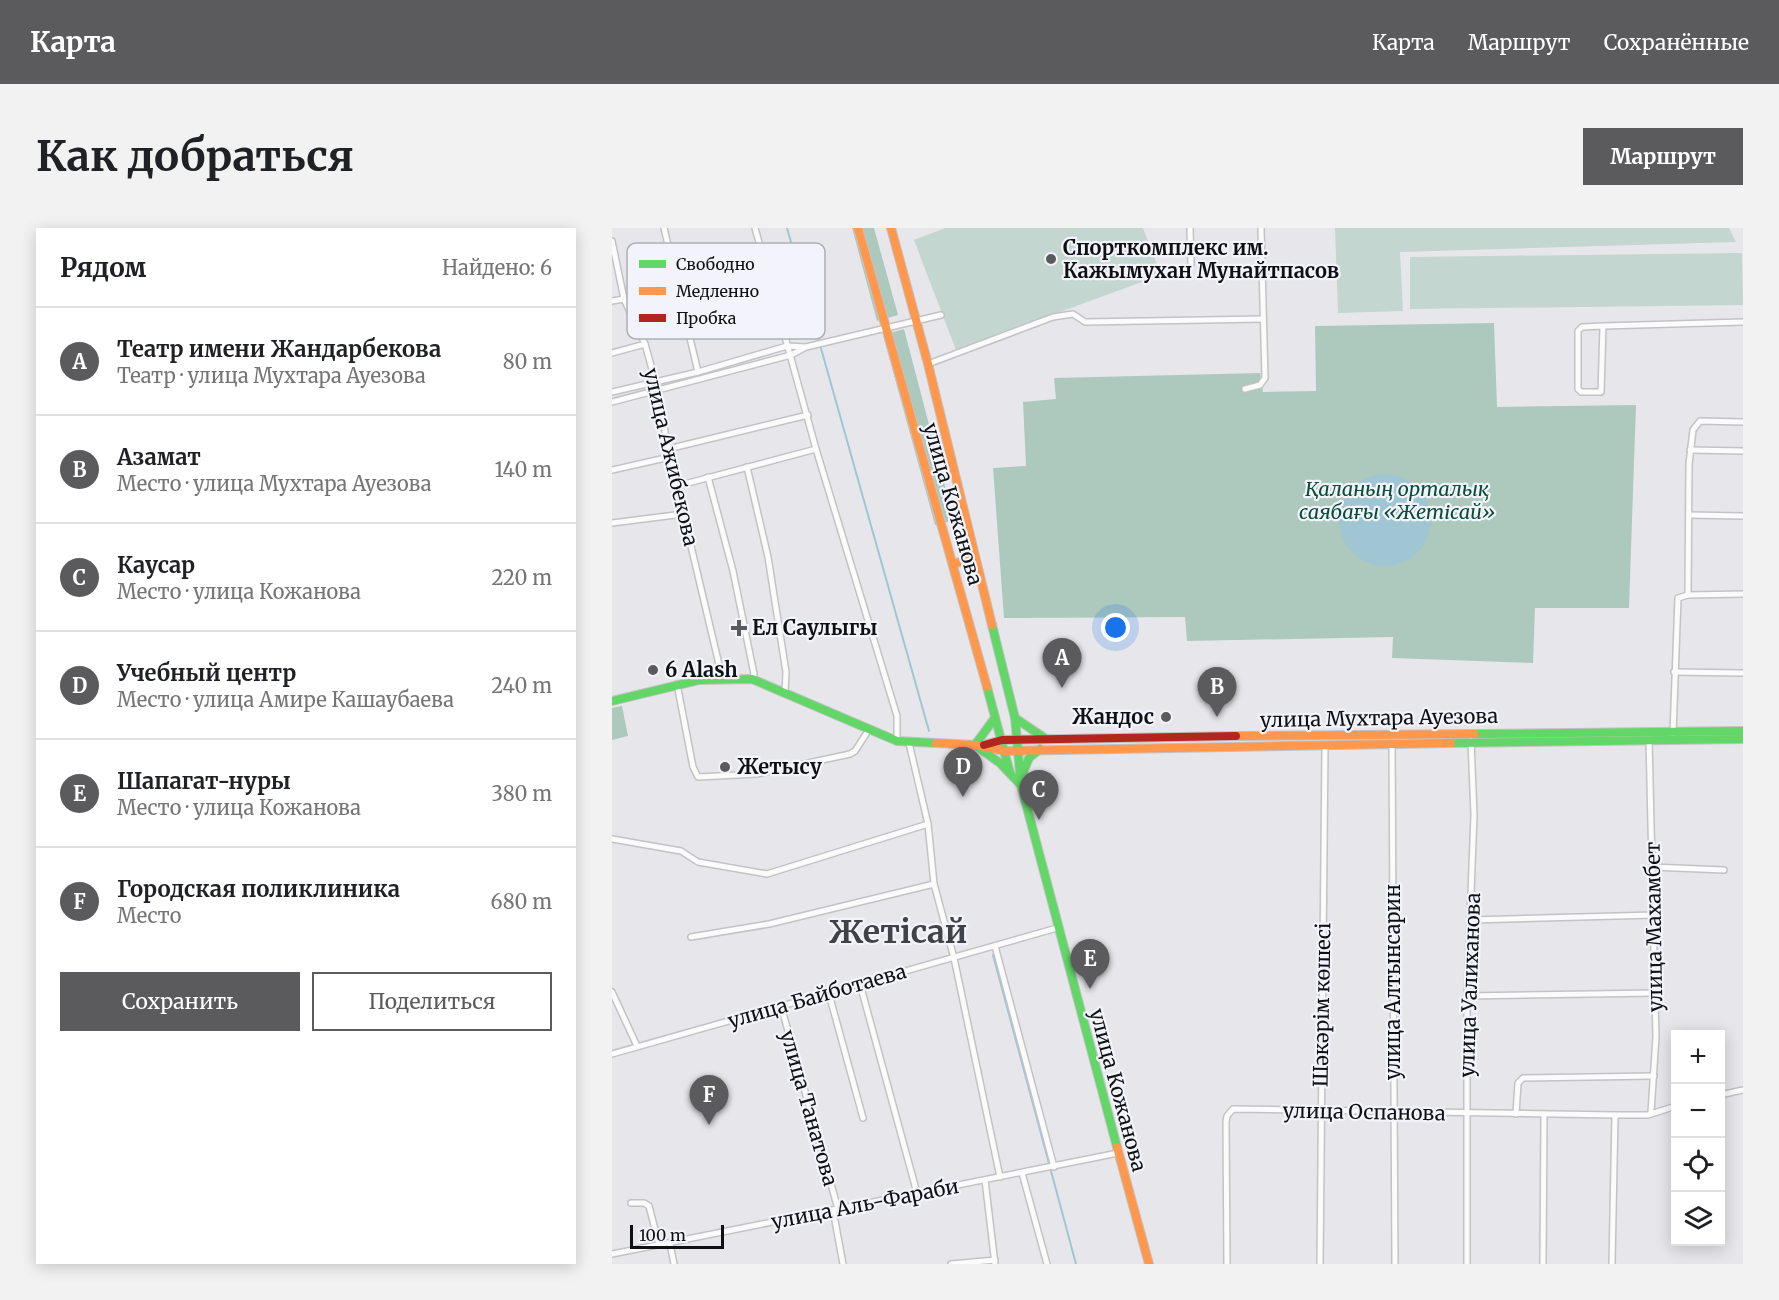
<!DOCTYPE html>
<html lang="ru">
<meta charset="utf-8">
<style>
body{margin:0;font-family:Merriweather,serif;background:#f2f2f2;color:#202124}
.controls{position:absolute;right:18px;bottom:18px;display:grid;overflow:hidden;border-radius:0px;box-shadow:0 3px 15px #0003}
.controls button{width:54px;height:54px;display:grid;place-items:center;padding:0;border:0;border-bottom:2px solid #e0e0e0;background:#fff;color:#202124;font:30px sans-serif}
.scale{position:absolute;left:18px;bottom:15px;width:94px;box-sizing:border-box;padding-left:6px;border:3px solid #0f1012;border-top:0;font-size:16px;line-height:21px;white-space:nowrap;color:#0f1012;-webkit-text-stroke:4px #f2f3fb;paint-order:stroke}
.you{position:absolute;left:504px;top:400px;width:21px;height:21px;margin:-15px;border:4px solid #fff;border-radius:50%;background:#1a73e8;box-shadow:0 0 0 9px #1a73e833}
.badge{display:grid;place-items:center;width:39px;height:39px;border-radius:50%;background:#5b5b5e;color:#fff;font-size:20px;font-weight:700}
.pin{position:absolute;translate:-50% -50px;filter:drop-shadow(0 2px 3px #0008)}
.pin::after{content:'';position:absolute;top:32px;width:21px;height:18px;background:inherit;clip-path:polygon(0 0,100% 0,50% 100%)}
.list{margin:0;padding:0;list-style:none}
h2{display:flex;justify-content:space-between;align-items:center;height:78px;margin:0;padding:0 24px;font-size:26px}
h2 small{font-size:20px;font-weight:400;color:#757577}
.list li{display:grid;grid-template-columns:39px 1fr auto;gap:18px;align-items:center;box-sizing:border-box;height:108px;padding:0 24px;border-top:2px solid #e0e0e0}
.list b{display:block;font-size:22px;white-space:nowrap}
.list p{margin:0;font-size:20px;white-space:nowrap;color:#757577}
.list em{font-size:20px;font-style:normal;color:#757577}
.actions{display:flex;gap:12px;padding:18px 24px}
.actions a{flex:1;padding:14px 0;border:2px solid #5b5b5e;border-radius:0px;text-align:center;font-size:21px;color:#5b5b5e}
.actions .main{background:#5b5b5e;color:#fff}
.icon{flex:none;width:33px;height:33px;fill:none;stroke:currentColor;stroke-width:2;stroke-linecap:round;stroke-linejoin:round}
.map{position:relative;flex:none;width:1131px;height:1036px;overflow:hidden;border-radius:0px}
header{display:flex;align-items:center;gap:36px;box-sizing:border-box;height:84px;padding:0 30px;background:#5b5b5e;color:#fff}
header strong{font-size:28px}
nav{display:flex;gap:33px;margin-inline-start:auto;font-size:21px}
.intro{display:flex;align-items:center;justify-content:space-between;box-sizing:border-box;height:144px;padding:0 36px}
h1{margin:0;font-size:42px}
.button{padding:15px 27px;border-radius:0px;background:#5b5b5e;color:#fff;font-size:21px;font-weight:700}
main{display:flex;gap:36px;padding:0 36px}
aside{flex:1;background:#fff;border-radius:0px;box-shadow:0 3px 15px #0003}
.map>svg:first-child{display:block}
.green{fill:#c3d6cf}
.forest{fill:#adc9be}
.water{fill:#a0c6d4}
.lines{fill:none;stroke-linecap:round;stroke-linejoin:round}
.stream{stroke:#a0c6d4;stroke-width:2}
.street-casing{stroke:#c3c3c6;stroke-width:8}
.fast-casing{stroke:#c3c3c6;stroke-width:10}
.slow-casing{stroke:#c3c3c6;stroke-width:10}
.jam-casing{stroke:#c3c3c6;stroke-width:10}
.street{stroke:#fbfbfc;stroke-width:5}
.fast{stroke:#63d668;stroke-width:8}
.slow{stroke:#ff974d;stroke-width:8}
.jam{stroke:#b3261e;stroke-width:8}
.poi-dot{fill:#5b5b5e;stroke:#f2f3fb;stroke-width:2}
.labels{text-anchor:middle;stroke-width:4.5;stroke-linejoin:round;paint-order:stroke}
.poi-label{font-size:20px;font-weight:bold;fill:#0f1012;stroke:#f2f3fb;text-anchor:start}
.street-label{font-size:20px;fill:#0f1012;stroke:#f2f3fb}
.park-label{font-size:20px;font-style:italic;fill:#094d37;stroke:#f2f3fb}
.town-label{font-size:32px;font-weight:bold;fill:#414248;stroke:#f2f3fb}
.key{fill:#f2f3fb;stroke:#aeafb5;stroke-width:1.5}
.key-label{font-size:16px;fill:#0f1012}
</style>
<header>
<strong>Карта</strong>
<nav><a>Карта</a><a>Маршрут</a><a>Сохранённые</a></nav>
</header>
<div class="intro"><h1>Как добраться</h1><a class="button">Маршрут</a></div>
<main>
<aside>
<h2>Рядом<small>Найдено: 6</small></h2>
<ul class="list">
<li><span class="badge">A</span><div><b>Театр имени Жандарбекова</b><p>Театр · улица Мухтара Ауезова</p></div><em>80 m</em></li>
<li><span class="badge">B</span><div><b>Азамат</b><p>Место · улица Мухтара Ауезова</p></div><em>140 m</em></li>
<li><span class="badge">C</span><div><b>Каусар</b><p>Место · улица Кожанова</p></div><em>220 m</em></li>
<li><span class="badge">D</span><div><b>Учебный центр</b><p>Место · улица Амире Кашаубаева</p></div><em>240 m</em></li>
<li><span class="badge">E</span><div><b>Шапагат-нуры</b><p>Место · улица Кожанова</p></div><em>380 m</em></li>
<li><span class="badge">F</span><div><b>Городская поликлиника</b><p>Место</p></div><em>680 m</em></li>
</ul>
<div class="actions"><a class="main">Сохранить</a><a>Поделиться</a></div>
</aside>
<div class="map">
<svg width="1131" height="1036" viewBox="0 0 1131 1036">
<rect width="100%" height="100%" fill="#e7e7eb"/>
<g class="green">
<polygon points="333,0 531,0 549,47 344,122 302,12"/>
<polygon points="723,0 1117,0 1124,14 788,24 791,83 726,85"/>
<polygon points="1130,25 1131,77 798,81 798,29"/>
</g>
<g class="forest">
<polygon points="240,0 262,0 286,87 265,93"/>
<polygon points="882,95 885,179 1024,177 1017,380 923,380 921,435 780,430 781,409 575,413 573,389 392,390 381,240 414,238 411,174 444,171 442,150 648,145 651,164 704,163 703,98"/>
<polygon points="292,101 342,292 323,297 271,107"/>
<polygon points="10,478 16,508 0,512 0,480"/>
</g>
<circle class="water" cx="773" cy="292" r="46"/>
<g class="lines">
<g class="stream">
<polyline points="175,0 317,503"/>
<polyline points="381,727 464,1036"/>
</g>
<defs>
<g id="street">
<polyline points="52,0 86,144"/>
<polyline points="143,0 204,221 285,488 285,513"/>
<polyline points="578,0 579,36"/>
<polyline points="0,13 12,71 33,116 46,163 56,221 110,449"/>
<polyline points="0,73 12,71"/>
<polyline points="991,98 970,99 966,103 966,161 969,164 989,164 991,98 1131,94"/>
<polyline points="0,125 33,116"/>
<polyline points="316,136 441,89 461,86 473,94 651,91"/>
<polyline points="633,161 648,157 653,150 649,0"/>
<polyline points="0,164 86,144 175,118 193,119"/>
<polyline points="0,174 179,127 194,119 329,87"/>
<polyline points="56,221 196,187"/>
<polyline points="1078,222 1131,223"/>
<polyline points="135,239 156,329 174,444 173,464"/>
<polyline points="0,242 58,229"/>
<polyline points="96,249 121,343 142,446 140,451"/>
<polyline points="65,258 204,221"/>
<polyline points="1077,287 1131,288"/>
<polyline points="0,295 71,286"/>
<polyline points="1076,367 1077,236 1081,202 1088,193 1131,194"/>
<polyline points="1062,444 1131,445"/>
<polyline points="65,456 81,539 86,549 145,546 238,526 243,523 256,503"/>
<polyline points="1061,506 1066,370 1076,367 1131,366"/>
<polyline points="1037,511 1044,809 1039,884"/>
<polyline points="297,515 316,596 322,656 342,730 388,949"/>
<polyline points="780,515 783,1036"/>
<polyline points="0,611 69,623 86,634 155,646 316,596"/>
<polyline points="1040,639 1112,642"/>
<polyline points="859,692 1042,687"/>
<polyline points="79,709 157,696 322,656"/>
<polyline points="383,718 442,939"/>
<polyline points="248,756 305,965"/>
<polyline points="0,764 25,818"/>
<polyline points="217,766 251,890"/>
<polyline points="855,768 1043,765"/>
<polyline points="169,778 226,981"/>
<polyline points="0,826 445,700"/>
<polyline points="1108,867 1131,862"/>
<polyline points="904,886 906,855 911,850 1042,848"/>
<polyline points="410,945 435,1036"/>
<polyline points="373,952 383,1036"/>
<polyline points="19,975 32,975 37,978 47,1017"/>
<polyline points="221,982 231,1036"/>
<polyline points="58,1016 62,1036"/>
<polyline points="0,1026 506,925"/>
<polyline points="339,1036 383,1032"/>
<polyline points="615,1036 614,894 615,888 621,881 1003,887 1036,887 1064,878"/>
<polyline points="708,1036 713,518"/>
<polyline points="855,1036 855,768 862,587 859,513"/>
<polyline points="931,1036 932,886"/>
<polyline points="1000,1036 1003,887"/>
</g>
<g id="fast">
<polyline points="380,397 403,490 409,557 505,919"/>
<polyline points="375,459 398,545"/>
<polyline points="0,473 87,452 140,451 285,513 324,515"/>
<polyline points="403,490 434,511"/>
<polyline points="382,491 363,517 388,535 409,557"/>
<polyline points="862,506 1131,503"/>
<polyline points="839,515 1131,511"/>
<polyline points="410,547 417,530 428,521"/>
</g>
<g id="slow">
<polyline points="246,0 375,459"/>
<polyline points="279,0 316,136 380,397"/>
<polyline points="342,336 362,329"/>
<polyline points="624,508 862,506"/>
<polyline points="324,515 363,517 393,523 839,515"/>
<polyline points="505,919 537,1036"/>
</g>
<polyline id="jam" points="372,517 390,512 624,508"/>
</defs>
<use href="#street" class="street-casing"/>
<use href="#fast" class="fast-casing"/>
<use href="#slow" class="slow-casing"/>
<use href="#jam" class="jam-casing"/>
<use href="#street" class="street"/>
<use href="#fast" class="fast"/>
<use href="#slow" class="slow"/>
<use href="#jam" class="jam"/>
</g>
<g class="poi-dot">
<circle cx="439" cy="31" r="6"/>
<path d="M124 391h6v6h6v6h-6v6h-6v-6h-6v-6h6z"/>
<circle cx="41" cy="442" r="6"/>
<circle cx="554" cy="489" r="6"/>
<circle cx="113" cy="539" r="6"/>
</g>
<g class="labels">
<g class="poi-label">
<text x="451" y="27">Спорткомплекс им.<tspan x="451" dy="23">Кажымухан Мунайтпасов</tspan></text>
<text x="140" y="407">Ел Саулыгы</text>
<text x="53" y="449">6 Alash</text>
<text x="542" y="496" text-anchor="end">Жандос</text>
<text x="125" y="546">Жетысу</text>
</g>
<g class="street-label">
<text transform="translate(59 229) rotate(77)" y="7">улица Ажибекова</text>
<text transform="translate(341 276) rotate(74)" y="7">улица Кожанова</text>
<text transform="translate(767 490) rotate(-1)" y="7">улица Мухтара Ауезова</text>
<text transform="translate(1042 699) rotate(-91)" y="7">улица Махамбет</text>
<text transform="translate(781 754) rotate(-90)" y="7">улица Алтынсарин</text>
<text transform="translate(858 757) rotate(-88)" y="7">улица Уалиханова</text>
<text transform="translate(205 768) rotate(-16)" y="7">улица Байботаева</text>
<text transform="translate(710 777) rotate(-89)" y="7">Шәкәрім көшесі</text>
<text transform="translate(506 862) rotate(75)" y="7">улица Кожанова</text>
<text transform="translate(197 880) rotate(74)" y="7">улица Танатова</text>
<text transform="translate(752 884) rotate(1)" y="7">улица Оспанова</text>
<text transform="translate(253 976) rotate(-11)" y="7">улица Аль-Фараби</text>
</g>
<g class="park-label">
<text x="785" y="268">Қаланың орталық<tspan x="785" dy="23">саябағы «Жетісай»</tspan></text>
</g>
<g class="town-label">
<text x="286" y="715">Жетісай</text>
</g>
</g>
<rect x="15" y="15" width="198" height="96" rx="9" class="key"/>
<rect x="27" y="32" width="27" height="8" fill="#63d668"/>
<rect x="27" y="59" width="27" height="8" fill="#ff974d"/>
<rect x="27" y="86" width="27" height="8" fill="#b3261e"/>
<g class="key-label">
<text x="64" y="42">Свободно</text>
<text x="64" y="69">Медленно</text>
<text x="64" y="96">Пробка</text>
</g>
</svg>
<div class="controls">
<button>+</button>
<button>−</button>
<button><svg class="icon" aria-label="locate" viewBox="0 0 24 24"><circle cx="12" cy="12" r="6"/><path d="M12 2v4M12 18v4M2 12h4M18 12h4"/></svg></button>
<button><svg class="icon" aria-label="layers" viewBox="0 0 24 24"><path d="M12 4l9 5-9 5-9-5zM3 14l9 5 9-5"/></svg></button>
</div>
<div class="scale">100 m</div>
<div class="you"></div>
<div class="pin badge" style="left:450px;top:460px">A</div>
<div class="pin badge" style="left:605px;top:489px">B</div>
<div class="pin badge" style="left:427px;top:592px">C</div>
<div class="pin badge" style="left:351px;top:569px">D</div>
<div class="pin badge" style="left:478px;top:761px">E</div>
<div class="pin badge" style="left:97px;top:897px">F</div>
</div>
</main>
